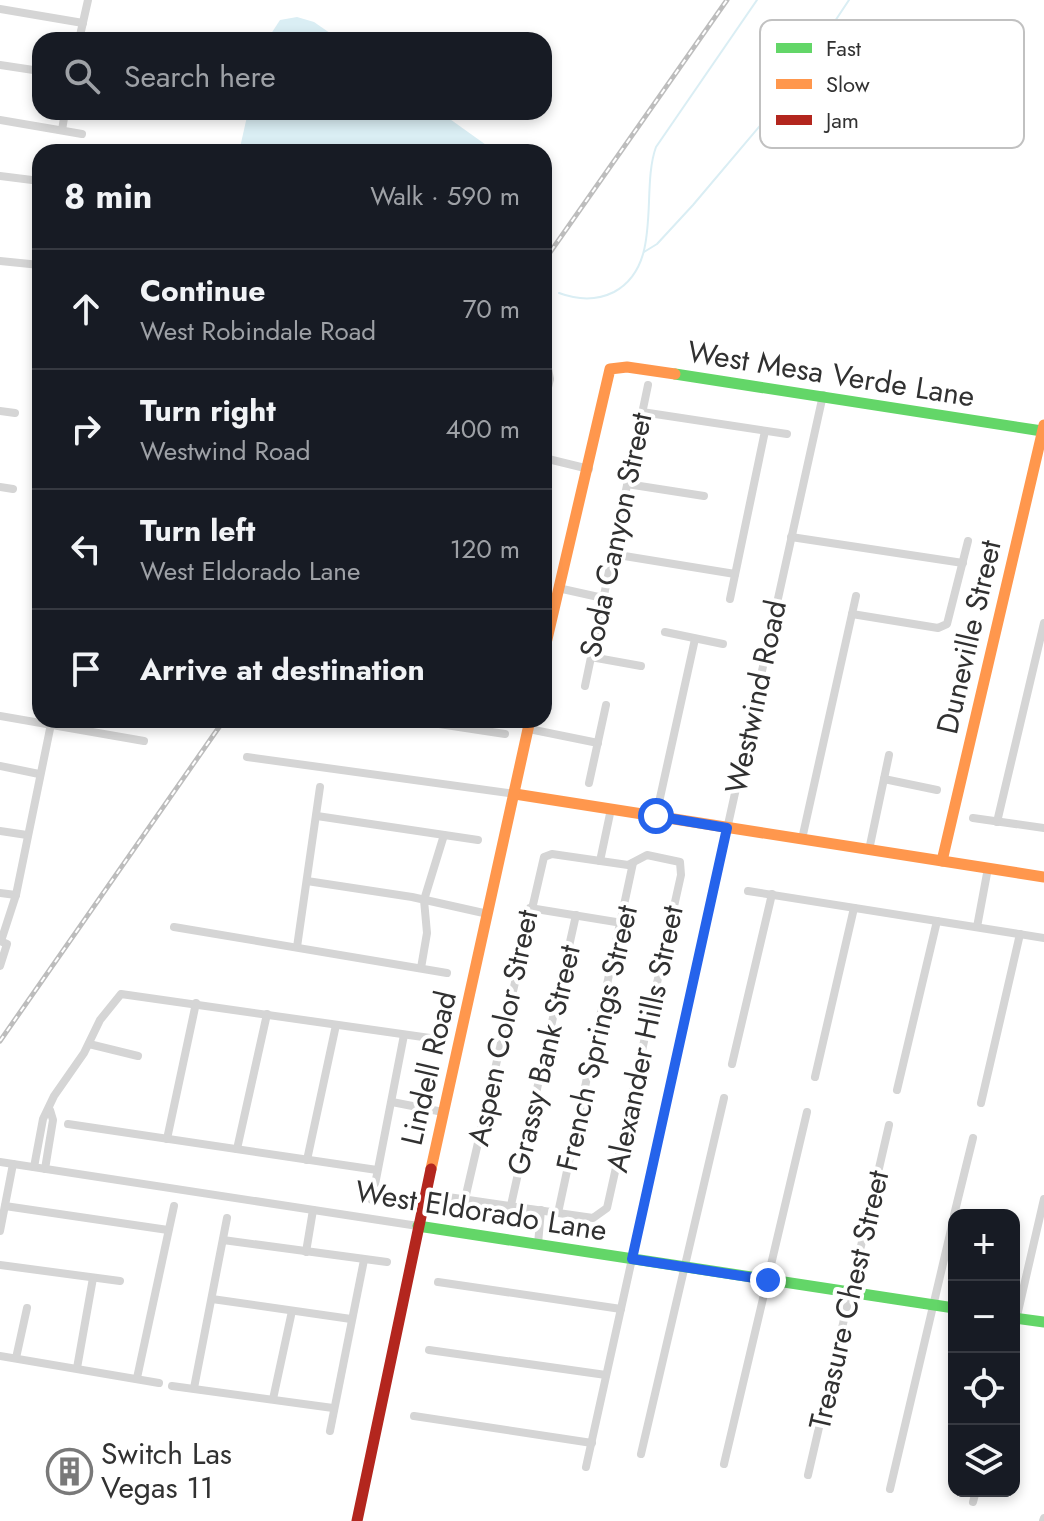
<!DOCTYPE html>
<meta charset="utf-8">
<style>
body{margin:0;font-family:Jost,sans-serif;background:#242831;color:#f1f3f6}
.controls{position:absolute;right:24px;bottom:24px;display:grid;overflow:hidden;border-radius:16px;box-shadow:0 4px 12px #0003}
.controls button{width:72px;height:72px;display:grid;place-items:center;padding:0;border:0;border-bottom:2px solid #363941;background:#171b24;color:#f1f3f6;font:40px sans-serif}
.stop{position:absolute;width:24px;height:24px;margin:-18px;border:6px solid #2563eb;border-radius:50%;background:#fff}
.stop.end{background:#2563eb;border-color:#fff;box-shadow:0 2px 8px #0008}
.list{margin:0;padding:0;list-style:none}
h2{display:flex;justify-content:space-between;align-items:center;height:104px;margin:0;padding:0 32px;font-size:34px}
h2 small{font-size:26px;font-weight:400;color:#9ea1a6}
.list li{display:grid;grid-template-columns:52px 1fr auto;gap:24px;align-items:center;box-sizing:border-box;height:120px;padding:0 32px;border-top:2px solid #363941}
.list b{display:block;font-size:30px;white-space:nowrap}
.list p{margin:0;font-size:26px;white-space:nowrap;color:#9ea1a6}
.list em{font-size:26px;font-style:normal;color:#9ea1a6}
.icon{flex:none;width:44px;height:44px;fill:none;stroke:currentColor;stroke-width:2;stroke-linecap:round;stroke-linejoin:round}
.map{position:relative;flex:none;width:1044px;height:1521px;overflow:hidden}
.search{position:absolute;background:#171b24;box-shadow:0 4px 12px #0003;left:32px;top:32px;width:520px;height:88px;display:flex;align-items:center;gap:20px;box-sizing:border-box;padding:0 28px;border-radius:24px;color:#9ea1a6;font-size:30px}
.panel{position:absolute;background:#171b24;box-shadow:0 4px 12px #0003;left:32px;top:144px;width:520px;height:584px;border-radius:24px}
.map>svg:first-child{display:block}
.water{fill:#daeef4}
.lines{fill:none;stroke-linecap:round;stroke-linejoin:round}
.stream{stroke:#daeef4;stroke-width:2}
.street{stroke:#d5d5d5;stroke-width:8}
.fast{stroke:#63d668;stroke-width:11}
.slow{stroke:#ff974d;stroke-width:11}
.jam{stroke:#b3261e;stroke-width:11}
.rail-casing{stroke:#bdbdbd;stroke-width:5}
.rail{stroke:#fff;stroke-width:2;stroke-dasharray:6;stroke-linecap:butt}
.route{stroke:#2563eb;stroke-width:10}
.labels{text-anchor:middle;stroke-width:8;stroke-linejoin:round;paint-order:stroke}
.street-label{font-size:30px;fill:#313131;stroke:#fff}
.poi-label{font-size:30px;fill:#313131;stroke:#fff;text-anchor:start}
.key{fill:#fff;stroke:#c1c1c1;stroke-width:2}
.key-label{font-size:22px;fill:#313131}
</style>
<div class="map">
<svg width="1044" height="1521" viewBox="0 0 1044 1521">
<rect width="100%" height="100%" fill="#fff"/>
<g class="water">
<polygon points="297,17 314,22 340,40 267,40 280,20"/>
<polygon points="248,112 440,112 496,152 239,152"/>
</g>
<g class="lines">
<g class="stream">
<polyline points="644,252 657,244 693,205 786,95 849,0"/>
<path d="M559,293C578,300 596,301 614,292C664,265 640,191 656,147L757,0"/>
</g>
<g class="street">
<polyline points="0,9 83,23"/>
<polyline points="79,40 88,0"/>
<polyline points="0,65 40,71"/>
<polyline points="0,120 82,134"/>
<polyline points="62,130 65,112"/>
<polyline points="0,176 40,181"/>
<polyline points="0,261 40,265"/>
<polyline points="544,404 550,379 547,364"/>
<polyline points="0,411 15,413"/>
<polyline points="642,412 787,434"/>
<polyline points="544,458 589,469"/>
<polyline points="627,484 704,496"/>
<polyline points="0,487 13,489"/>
<polyline points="791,537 963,563"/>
<polyline points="612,554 735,574"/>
<polyline points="558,588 603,598"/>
<polyline points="730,599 765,431"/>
<polyline points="852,614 938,628 947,624 968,541"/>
<polyline points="665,632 723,644"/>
<polyline points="591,657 641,666"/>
<polyline points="585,686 648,385"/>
<polyline points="0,716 144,741"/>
<polyline points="413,720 505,734"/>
<polyline points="529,729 598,743"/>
<polyline points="247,757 515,794"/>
<polyline points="0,766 39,774"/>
<polyline points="884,779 937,790"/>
<polyline points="589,783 606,705"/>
<polyline points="317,816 478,840"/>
<polyline points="656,816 695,639"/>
<polyline points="973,818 1044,828"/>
<polyline points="997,822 1044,623"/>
<polyline points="0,831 27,835"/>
<polyline points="802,839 856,596"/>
<polyline points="869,850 889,755"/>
<polyline points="600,861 611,809"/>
<polyline points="307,881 412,897 488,914"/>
<polyline points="748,891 1044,938"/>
<polyline points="0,893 16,895"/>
<polyline points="530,908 622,923"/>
<polyline points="174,927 447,973"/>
<polyline points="977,927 988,868"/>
<polyline points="0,941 7,944 0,966"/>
<polyline points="1,941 16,895 51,724"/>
<polyline points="297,947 320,787"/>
<polyline points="421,968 427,933 424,900 444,835"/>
<polyline points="89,1044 138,1056"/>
<polyline points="732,1064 772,894"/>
<polyline points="815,1077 854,908"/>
<polyline points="897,1090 937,921"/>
<polyline points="392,1102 443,1112"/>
<polyline points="981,1103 1020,934"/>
<polyline points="68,1124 377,1170"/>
<polyline points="167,1139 196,1003"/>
<polyline points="237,1149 267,1014"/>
<polyline points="307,1160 336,1025"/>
<polyline points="0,1162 418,1226"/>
<polyline points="34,1167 43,1119 54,1096 84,1053 100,1020 121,994 437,1039"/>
<polyline points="45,1169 53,1120 50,1110"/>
<polyline points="448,1197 593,1218 607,1208 681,875 680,862 647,855 628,865 552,854 544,857 465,1199"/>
<polyline points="372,1200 404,1035"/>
<polyline points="511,1205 576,915"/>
<polyline points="5,1206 168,1230"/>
<polyline points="558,1213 633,863"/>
<polyline points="954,1215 973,1138"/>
<polyline points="0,1231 13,1164"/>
<polyline points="223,1240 387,1262"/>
<polyline points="538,1244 541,1210"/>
<polyline points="306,1252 313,1210"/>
<polyline points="0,1265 120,1281"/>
<polyline points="438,1282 621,1309"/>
<polyline points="212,1299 351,1319"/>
<polyline points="1014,1329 1044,1199"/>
<polyline points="429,1350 606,1375"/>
<polyline points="0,1356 159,1383"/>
<polyline points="16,1358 27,1308"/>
<polyline points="77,1368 93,1278"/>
<polyline points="137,1378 174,1206"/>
<polyline points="172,1386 333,1408"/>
<polyline points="194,1388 227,1218"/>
<polyline points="273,1399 292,1311"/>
<polyline points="414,1416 592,1443"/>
<polyline points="330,1431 364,1260"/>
<polyline points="641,1454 724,1098"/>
<polyline points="724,1464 807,1112"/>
<polyline points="586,1467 823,395"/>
<polyline points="808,1475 889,1125"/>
<polyline points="890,1489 954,1217"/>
<polyline points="973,1502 976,1491"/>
<polyline points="1043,1521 1044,1518"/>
</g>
<g class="fast">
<polyline points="675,374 1042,431"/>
<polyline points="418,1226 954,1308"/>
<polyline points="1014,1318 1044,1322"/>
</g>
<g class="slow">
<polyline points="544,652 610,369 627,367 675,374"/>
<polyline points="515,794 1044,877"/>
<polyline points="942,861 1044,425"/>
<polyline points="431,1169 530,720"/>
</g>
<polyline class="jam" points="357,1521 431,1169"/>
<defs>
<g id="rail">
<polyline points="544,261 727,0"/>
<polyline points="0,1041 224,720"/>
</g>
</defs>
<use href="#rail" class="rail-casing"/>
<use href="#rail" class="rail"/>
</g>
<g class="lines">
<polyline class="route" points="656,816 727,828 632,1259 768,1280"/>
</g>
<defs>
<symbol id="building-ring" viewBox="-11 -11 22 22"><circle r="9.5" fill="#fff" stroke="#797979" stroke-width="1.5"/><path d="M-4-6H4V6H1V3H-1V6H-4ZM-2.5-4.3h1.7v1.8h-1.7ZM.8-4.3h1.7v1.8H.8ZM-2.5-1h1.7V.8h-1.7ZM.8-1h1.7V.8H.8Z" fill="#797979"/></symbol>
</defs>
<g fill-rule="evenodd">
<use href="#building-ring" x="44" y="1446" width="51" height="51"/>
</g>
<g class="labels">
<g class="street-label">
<text transform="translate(831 374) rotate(9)" y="10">West Mesa Verde Lane</text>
<text transform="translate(616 535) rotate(-78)" y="10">Soda Canyon Street</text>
<text transform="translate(969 637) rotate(-77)" y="10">Duneville Street</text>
<text transform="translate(756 697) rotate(-78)" y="10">Westwind Road</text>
<text transform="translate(503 1028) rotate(-78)" y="10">Aspen Color Street</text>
<text transform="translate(597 1038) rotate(-77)" y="10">French Springs Street</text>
<text transform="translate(645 1039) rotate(-78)" y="10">Alexander Hills Street</text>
<text transform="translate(544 1060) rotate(-77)" y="10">Grassy Bank Street</text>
<text transform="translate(429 1068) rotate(-77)" y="10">Lindell Road</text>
<text transform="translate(481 1211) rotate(9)" y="10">West Eldorado Lane</text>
<text transform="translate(849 1300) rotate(-77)" y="10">Treasure Chest Street</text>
</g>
<g class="poi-label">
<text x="101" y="1464">Switch Las<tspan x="101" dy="34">Vegas 11</tspan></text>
</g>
</g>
<rect x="760" y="20" width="264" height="128" rx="12" class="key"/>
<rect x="776" y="43" width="36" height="10" fill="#63d668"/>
<rect x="776" y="79" width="36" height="10" fill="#ff974d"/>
<rect x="776" y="115" width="36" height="10" fill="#b3261e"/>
<g class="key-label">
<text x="826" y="56">Fast</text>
<text x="826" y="92">Slow</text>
<text x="826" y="128">Jam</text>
</g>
</svg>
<div class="controls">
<button>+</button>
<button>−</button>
<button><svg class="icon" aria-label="locate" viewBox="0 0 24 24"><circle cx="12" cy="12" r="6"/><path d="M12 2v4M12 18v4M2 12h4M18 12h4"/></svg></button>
<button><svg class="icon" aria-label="layers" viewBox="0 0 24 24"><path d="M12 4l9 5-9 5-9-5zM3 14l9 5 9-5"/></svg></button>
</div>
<div class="stop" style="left:656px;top:816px"></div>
<div class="stop end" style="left:768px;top:1280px"></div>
<div class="search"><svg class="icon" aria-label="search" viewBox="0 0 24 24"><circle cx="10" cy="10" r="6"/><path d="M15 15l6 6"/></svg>Search here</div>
<section class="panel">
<h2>8 min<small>Walk · 590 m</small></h2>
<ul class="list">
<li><svg class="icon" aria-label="ahead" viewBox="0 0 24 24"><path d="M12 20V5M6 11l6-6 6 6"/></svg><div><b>Continue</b><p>West Robindale Road</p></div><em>70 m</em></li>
<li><svg class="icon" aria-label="right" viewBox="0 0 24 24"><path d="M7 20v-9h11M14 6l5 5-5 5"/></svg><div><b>Turn right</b><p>Westwind Road</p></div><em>400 m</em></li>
<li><svg class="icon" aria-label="left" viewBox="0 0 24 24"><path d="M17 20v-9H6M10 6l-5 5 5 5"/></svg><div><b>Turn left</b><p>West Eldorado Lane</p></div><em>120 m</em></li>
<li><svg class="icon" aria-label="arrive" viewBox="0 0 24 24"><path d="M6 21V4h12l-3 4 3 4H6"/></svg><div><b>Arrive at destination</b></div></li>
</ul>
</section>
</div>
